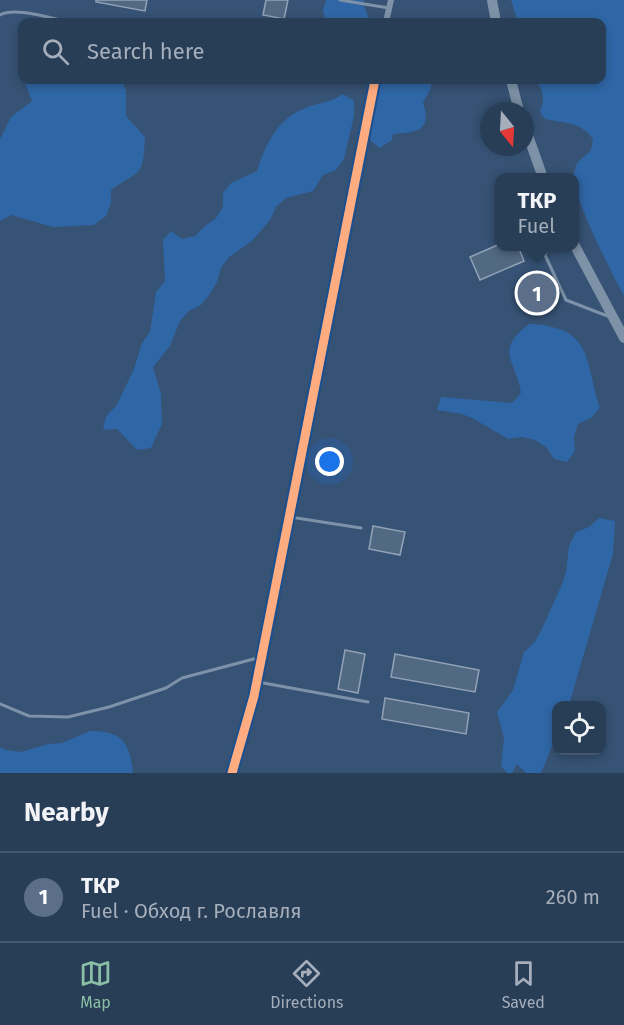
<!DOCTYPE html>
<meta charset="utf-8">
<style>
body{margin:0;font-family:"Fira Sans",sans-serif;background:#344961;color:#f1f3f6}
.controls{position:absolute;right:18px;bottom:18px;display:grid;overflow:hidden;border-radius:12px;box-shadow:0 3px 9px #0003}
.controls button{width:54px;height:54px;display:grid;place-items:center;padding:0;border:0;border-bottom:2px solid #44576d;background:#283e57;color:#f1f3f6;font:30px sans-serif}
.compass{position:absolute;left:480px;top:102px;width:54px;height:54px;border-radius:50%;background:#283e57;box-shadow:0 3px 9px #0003;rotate:162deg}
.you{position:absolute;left:330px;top:462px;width:21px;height:21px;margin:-15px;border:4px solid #fff;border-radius:50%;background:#1a73e8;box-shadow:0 0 0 9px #1a73e833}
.badge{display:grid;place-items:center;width:39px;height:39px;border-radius:50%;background:#8abfa5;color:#fff;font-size:20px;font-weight:700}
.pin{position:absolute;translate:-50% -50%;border:3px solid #fff;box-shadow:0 2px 6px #0006}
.popup{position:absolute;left:495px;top:173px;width:84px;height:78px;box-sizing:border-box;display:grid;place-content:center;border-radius:12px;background:#283e57;filter:drop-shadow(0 2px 4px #0005);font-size:20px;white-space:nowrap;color:#a5aeba}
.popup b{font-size:22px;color:#f1f3f6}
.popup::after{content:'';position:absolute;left:50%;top:100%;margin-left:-12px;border:12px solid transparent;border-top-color:#283e57}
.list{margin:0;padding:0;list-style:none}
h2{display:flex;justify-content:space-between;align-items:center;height:78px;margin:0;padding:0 24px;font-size:26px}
h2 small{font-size:20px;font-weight:400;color:#a5aeba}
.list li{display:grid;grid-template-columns:39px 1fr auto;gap:18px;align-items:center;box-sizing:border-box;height:90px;padding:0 24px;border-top:2px solid #44576d}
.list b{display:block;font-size:22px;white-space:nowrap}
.list p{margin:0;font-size:20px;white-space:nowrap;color:#a5aeba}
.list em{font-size:20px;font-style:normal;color:#a5aeba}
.icon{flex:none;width:33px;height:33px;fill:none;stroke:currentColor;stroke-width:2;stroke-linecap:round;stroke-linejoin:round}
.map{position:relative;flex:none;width:624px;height:773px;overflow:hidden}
.search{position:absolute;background:#283e57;box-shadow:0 3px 9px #0003;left:18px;right:18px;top:18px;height:66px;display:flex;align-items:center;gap:15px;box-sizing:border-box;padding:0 21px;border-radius:12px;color:#a5aeba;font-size:22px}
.sheet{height:168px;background:#283e57}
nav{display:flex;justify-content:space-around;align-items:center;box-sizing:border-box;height:84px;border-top:2px solid #44576d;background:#283e57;font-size:16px;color:#a5aeba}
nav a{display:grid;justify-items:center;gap:3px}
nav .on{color:#8abfa5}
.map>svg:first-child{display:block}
.green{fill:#2f66a5}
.building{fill:#526984;stroke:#92a2b6;stroke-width:1.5}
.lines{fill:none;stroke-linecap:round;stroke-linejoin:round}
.lane{stroke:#7d92a8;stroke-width:3}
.street{stroke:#7d92a8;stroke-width:6}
.highway{stroke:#7e92a7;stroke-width:10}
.cycleway-casing{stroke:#1b4f8f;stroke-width:13}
.cycleway{stroke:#ffac80;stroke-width:9}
</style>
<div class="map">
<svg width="624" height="773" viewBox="0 0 624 773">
<rect width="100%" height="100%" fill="#365274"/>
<g class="green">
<polygon points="326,0 364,0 363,3 370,22 326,22 323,10"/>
<path d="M511,0H624V296C612,274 574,199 574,178L573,177L577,163L591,150L593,140C583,122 564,123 545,119L540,112C545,98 544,91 535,80H602V22H518Z"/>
<path d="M24,80H121L126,90V116L145,137C143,178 141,169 111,190V203L106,216L94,225L53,227L11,215L0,221V139L11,117L32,101Z"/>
<path d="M380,80H433L430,90L423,102C432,131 418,132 393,134L392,140L380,148L370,140Z"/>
<path d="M343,94L354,101V116L344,159L336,170L323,175L313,191L286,198L276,207L270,220L252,241L229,257L221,268L217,282L210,294L201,305L189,311L180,321L170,346L153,367L161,394L162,424L151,448L137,450L117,429L103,430L106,416L116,406L134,369L142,343L150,332L156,292L165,281L163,240L171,231L182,239L195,236L205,226L216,218L223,207V193L231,183L257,171C265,145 277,120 303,109C319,102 327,104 343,94Z"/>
<path d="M529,324C594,327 584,359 600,408L591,418L578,424L574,437L575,451L567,462L554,459L547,448L535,440L522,437L508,439L474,419L462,414L437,410L441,397L512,403L521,393C516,359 493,352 529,324Z"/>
<polygon points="599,518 615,521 613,554 569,705 556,706 556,737 541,773 526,773 517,764 512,773 508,773 501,766 504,738 497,712 513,690 524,652 534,643 541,631 562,584 566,572 569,546 576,532 589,527"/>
<path d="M90,731C122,731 130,742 133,773H0V747L6,750L21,752L48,744L62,743Z"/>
</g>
<g class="building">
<polygon points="96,0 147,0 145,11 96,2"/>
<polygon points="266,0 288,0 284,19 263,15"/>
<polygon points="500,244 500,246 518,246 524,261 480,280 470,257"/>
<polygon points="373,526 405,532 400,555 369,549"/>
<polygon points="345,650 365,654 358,693 338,689"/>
<polygon points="395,654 479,670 475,692 391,677"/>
<polygon points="385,698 469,713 466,734 382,719"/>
</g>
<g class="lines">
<g class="lane">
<polyline points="340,0 389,8"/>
<path d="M0,15C14,6 52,19 70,22"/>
<polyline points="549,246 545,255 566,300 610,317"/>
<polyline points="290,517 361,528"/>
<polyline points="258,682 368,702"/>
<polyline points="0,704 29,716 68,717 109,707 166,688 182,678 261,657"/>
</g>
<g class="street">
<polyline points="386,22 391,0"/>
<polyline points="232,773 254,696 375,80"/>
</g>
<g class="highway">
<polyline points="492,0 496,22"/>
<polyline points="511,80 519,111"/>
<polyline points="525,127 543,178"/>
<polyline points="574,244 624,338"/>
</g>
<defs>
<polyline id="cycleway" points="232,773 254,696 375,80"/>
</defs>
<use href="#cycleway" class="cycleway-casing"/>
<use href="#cycleway" class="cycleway"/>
</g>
</svg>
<div class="controls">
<button><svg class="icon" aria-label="locate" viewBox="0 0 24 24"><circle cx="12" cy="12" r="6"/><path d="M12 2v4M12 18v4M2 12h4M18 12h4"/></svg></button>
</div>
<svg class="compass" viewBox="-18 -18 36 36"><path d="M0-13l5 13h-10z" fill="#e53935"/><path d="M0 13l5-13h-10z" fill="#a5aeba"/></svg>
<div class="you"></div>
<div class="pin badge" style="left:537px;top:293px;background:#5c6f8a">1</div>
<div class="popup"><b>ТКР</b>Fuel</div>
<div class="search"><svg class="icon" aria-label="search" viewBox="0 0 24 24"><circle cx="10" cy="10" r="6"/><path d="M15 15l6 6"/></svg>Search here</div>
</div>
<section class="sheet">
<h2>Nearby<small></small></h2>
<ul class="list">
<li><span class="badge" style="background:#5c6f8a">1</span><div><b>ТКР</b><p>Fuel · Обход г. Рославля</p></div><em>260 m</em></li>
</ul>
</section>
<nav>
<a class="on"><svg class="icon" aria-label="map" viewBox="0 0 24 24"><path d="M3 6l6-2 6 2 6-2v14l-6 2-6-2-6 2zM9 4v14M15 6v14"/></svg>Map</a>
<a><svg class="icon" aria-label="directions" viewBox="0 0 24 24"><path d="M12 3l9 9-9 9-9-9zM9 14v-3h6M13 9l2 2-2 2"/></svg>Directions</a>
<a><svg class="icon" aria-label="saved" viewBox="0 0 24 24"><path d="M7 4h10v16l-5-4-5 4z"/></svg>Saved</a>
</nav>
